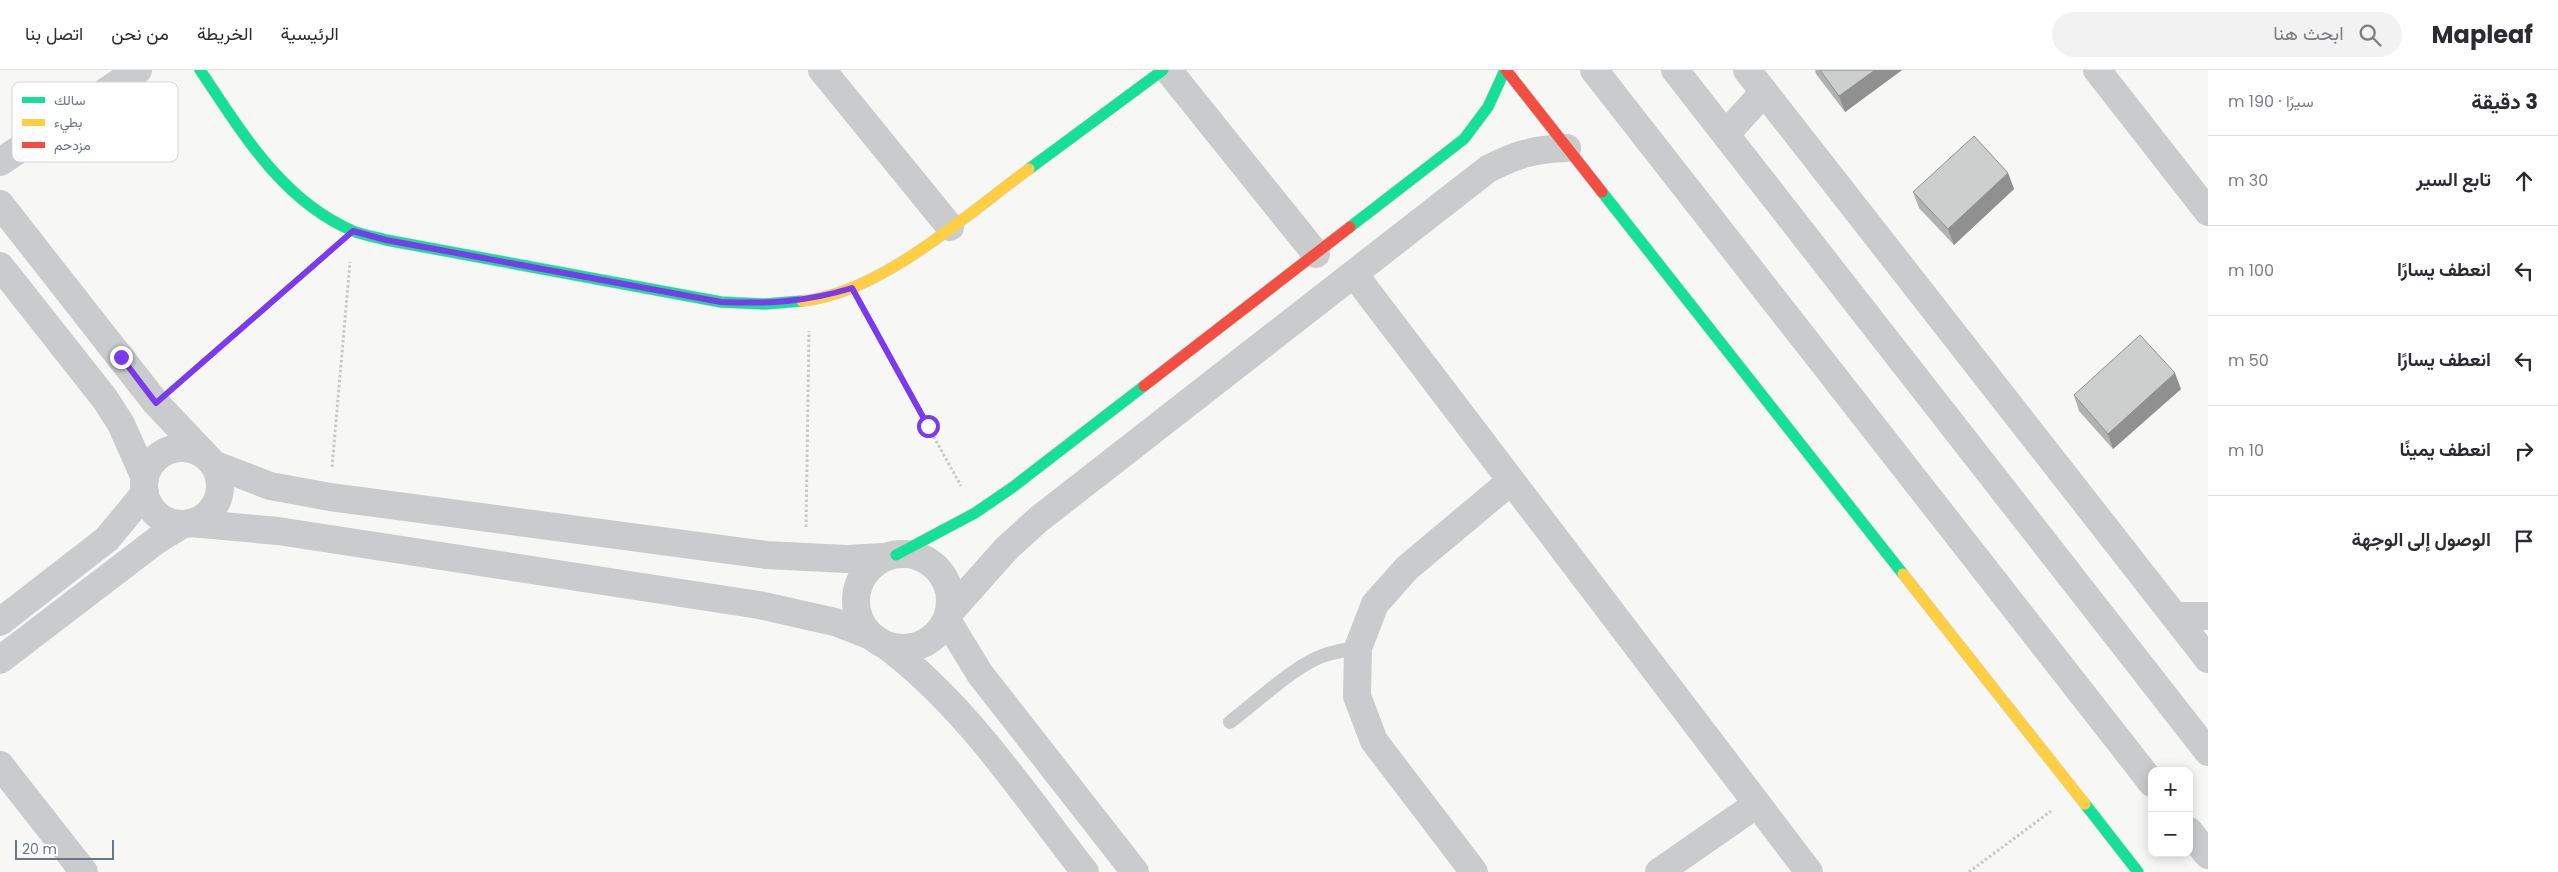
<!DOCTYPE html>
<html lang="ar">
<meta charset="utf-8">
<style>
body{margin:0;font-family:Poppins,Vazirmatn,sans-serif;background:#f2f2f3;color:#2b2b33;direction:rtl}
.controls{position:absolute;right:15px;bottom:15px;display:grid;overflow:hidden;border-radius:10px;box-shadow:0 2px 12px #0003}
.controls button{width:45px;height:45px;display:grid;place-items:center;padding:0;border:0;border-bottom:1px solid #e1e1e2;background:#fff;color:#2b2b33;font:25px sans-serif}
.scale{position:absolute;left:15px;bottom:12px;width:99px;box-sizing:border-box;padding-left:5px;border:2px solid #697784;border-top:0;font-size:14px;line-height:18px;white-space:nowrap;color:#697784;-webkit-text-stroke:4px #fff;paint-order:stroke}
.stop{position:absolute;width:15px;height:15px;margin:-11px;border:4px solid #7c3aed;border-radius:50%;background:#fff}
.stop.end{background:#7c3aed;border-color:#fff;box-shadow:0 1px 5px #0008}
.list{margin:0;padding:0;list-style:none}
h2{display:flex;justify-content:space-between;align-items:center;height:65px;margin:0;padding:0 20px;font-size:21px}
h2 small{font-size:16px;font-weight:400;color:#7c7c81}
.list li{display:grid;grid-template-columns:32px 1fr auto;gap:15px;align-items:center;box-sizing:border-box;height:90px;padding:0 20px;border-top:1px solid #e1e1e2}
.list b{display:block;font-size:19px;white-space:nowrap}
.list em{font-size:16px;font-style:normal;color:#7c7c81}
.icon{flex:none;width:28px;height:28px;fill:none;stroke:currentColor;stroke-width:2;stroke-linecap:round;stroke-linejoin:round}
.map{position:relative;flex:none;width:2208px;height:802px;overflow:hidden;direction:ltr}
header{display:flex;align-items:center;gap:30px;box-sizing:border-box;height:70px;padding:0 25px;background:#fff;border-bottom:1px solid #e1e1e2}
header strong{font-size:24px}
nav{display:flex;gap:28px;margin-inline-start:auto;font-size:18px}
.search{width:350px;height:45px;background:#f2f2f3;display:flex;align-items:center;gap:12px;box-sizing:border-box;padding:0 18px;border-radius:28px;color:#7c7c81;font-size:19px}
main{display:flex}
aside{flex:1;background:#fff}
.map>svg:first-child{display:block}
.lines{fill:none;stroke-linecap:round;stroke-linejoin:round}
.fast-casing{stroke:#d3d4d4;stroke-width:12}
.slow-casing{stroke:#d3d4d4;stroke-width:12}
.jam-casing{stroke:#d3d4d4;stroke-width:12}
.path{stroke:#c7c8c9;stroke-width:3;stroke-dasharray:2.5 2.5;stroke-linecap:butt}
.lane{stroke:#cacbcc;stroke-width:14}
.street{stroke:#cacbcc;stroke-width:28}
.fast{stroke:#16e098;stroke-width:11}
.slow{stroke:#ffcf43;stroke-width:11}
.jam{stroke:#f24e42;stroke-width:11}
.wall{fill:#b0b1b1}
.shaded-wall{fill:#909090}
.building{fill:#cdcece;stroke:#909090}
.route{stroke:#7c3aed;stroke-width:6}
.key{fill:#fff;stroke:#d2d6da;stroke-width:1}
.key-label{font-size:14px;fill:#697784}
</style>
<header>
<strong>Mapleaf</strong>
<div class="search"><svg class="icon" aria-label="search" viewBox="0 0 24 24"><circle cx="10" cy="10" r="6"/><path d="M15 15l6 6"/></svg>ابحث هنا</div>
<nav><a>الرئيسية</a><a>الخريطة</a><a>من نحن</a><a>اتصل بنا</a></nav>
</header>
<main>
<aside>
<h2>3 دقيقة<small>سيرًا · 190 m</small></h2>
<ul class="list">
<li><svg class="icon" aria-label="ahead" viewBox="0 0 24 24"><path d="M12 20V5M6 11l6-6 6 6"/></svg><div><b>تابع السير</b></div><em>30 m</em></li>
<li><svg class="icon" aria-label="left" viewBox="0 0 24 24"><path d="M17 20v-9H6M10 6l-5 5 5 5"/></svg><div><b>انعطف يسارًا</b></div><em>100 m</em></li>
<li><svg class="icon" aria-label="left" viewBox="0 0 24 24"><path d="M17 20v-9H6M10 6l-5 5 5 5"/></svg><div><b>انعطف يسارًا</b></div><em>50 m</em></li>
<li><svg class="icon" aria-label="right" viewBox="0 0 24 24"><path d="M7 20v-9h11M14 6l5 5-5 5"/></svg><div><b>انعطف يمينًا</b></div><em>10 m</em></li>
<li><svg class="icon" aria-label="arrive" viewBox="0 0 24 24"><path d="M6 21V4h12l-3 4 3 4H6"/></svg><div><b>الوصول إلى الوجهة</b></div></li>
</ul>
</aside>
<div class="map">
<svg width="2208" height="802" viewBox="0 0 2208 802">
<rect width="100%" height="100%" fill="#f7f7f6"/>
<g class="lines">
<defs>
<g id="fast">
<path d="M200,0C242,62 281,130 353,161C363,165 375,167 386,170L721,232L765,234L802,231"/>
<polyline points="1029,99 1163,0"/>
<polyline points="1602,122 1903,504"/>
<polyline points="1350,157 1464,69 1488,37 1505,0"/>
<polyline points="896,485 975,443 1013,417 1144,316"/>
<polyline points="2085,734 2138,802"/>
</g>
<g id="slow">
<path d="M802,231C881,223 966,145 1029,99"/>
<polyline points="1903,504 2085,734"/>
</g>
<g id="jam">
<polyline points="1506,0 1602,122"/>
<polyline points="1144,316 1350,157"/>
</g>
</defs>
<use href="#fast" class="fast-casing"/>
<use href="#slow" class="slow-casing"/>
<use href="#jam" class="jam-casing"/>
<g class="path">
<polyline points="866,244 961,416"/>
<polyline points="180,313 327,183"/>
<polyline points="332,397 350,192"/>
<polyline points="806,457 809,261"/>
<polyline points="1969,802 2051,741"/>
</g>
<path class="lane" d="M1230,652C1258,631 1286,603 1317,588C1330,582 1344,580 1358,578"/>
<g class="street">
<polyline points="822,0 950,157"/>
<polyline points="1168,0 1316,184"/>
<polyline points="1594,0 2152,713"/>
<polyline points="1675,0 2208,682"/>
<polyline points="1747,0 2208,589"/>
<polyline points="2097,0 2208,142"/>
<polyline points="1726,64 1764,22"/>
<polyline points="0,92 138,0"/>
<polyline points="0,134 156,333 208,388"/>
<polyline points="0,196 105,329 121,354 145,408"/>
<polyline points="1354,204 1809,802"/>
<circle cx="182" cy="416" r="38"/>
<polyline points="213,394 270,416 330,427 766,485 846,489 885,487"/>
<polyline points="190,453 278,461 759,535 835,552 871,566"/>
<circle cx="903" cy="531" r="47"/>
<path d="M949,543L1007,478L1039,449L1488,99C1517,84 1535,79 1567,78"/>
<polyline points="2175,546 2208,546"/>
<polyline points="947,550 980,604 1135,802"/>
<polyline points="0,552 107,469 145,423"/>
<path d="M884,574C965,634 1023,723 1085,802"/>
<polyline points="0,590 157,470 183,454"/>
<polyline points="0,695 84,802"/>
<polyline points="2189,761 2208,785"/>
<polyline points="1474,802 1374,671 1357,626 1358,578 1375,534 1407,498 1511,411"/>
<polyline points="1659,802 1757,734"/>
</g>
<use href="#fast" class="fast"/>
<use href="#slow" class="slow"/>
<use href="#jam" class="jam"/>
</g>
<g class="wall">
<polygon points="1815,0 1902,0 1845,42 1816,4"/>
<polygon points="2008,103 2014,119 1954,175 1919,138 1913,122"/>
<polygon points="2181,319 2113,379 2079,341 2074,325"/>
</g>
<g class="shaded-wall">
<polygon points="1875,0 1902,0 1845,42 1839,26"/>
<polygon points="2008,103 2014,119 1954,175 1948,159"/>
<polygon points="2175,303 2181,319 2113,379 2108,364"/>
</g>
<g class="building">
<polygon points="1820,0 1875,0 1839,26"/>
<polygon points="1974,66 2008,103 1948,159 1913,122"/>
<polygon points="2140,265 2175,303 2108,364 2074,325"/>
</g>
<g class="lines">
<path class="route" d="M121,287L156,333L353,161L386,170L721,232C769,234 806,232 852,218L928,356"/>
</g>
<rect x="12" y="12" width="166" height="80" rx="8" class="key"/>
<rect x="22" y="27" width="23" height="6" fill="#16e098"/>
<rect x="22" y="49" width="23" height="7" fill="#ffcf43"/>
<rect x="22" y="72" width="23" height="6" fill="#f24e42"/>
<g class="key-label">
<text x="54" y="35">سالك</text>
<text x="54" y="57">بطيء</text>
<text x="54" y="80">مزدحم</text>
</g>
</svg>
<div class="controls">
<button>+</button>
<button>−</button>
</div>
<div class="scale">20 m</div>
<div class="stop" style="left:928px;top:356px"></div>
<div class="stop end" style="left:121px;top:287px"></div>
</div>
</main>
